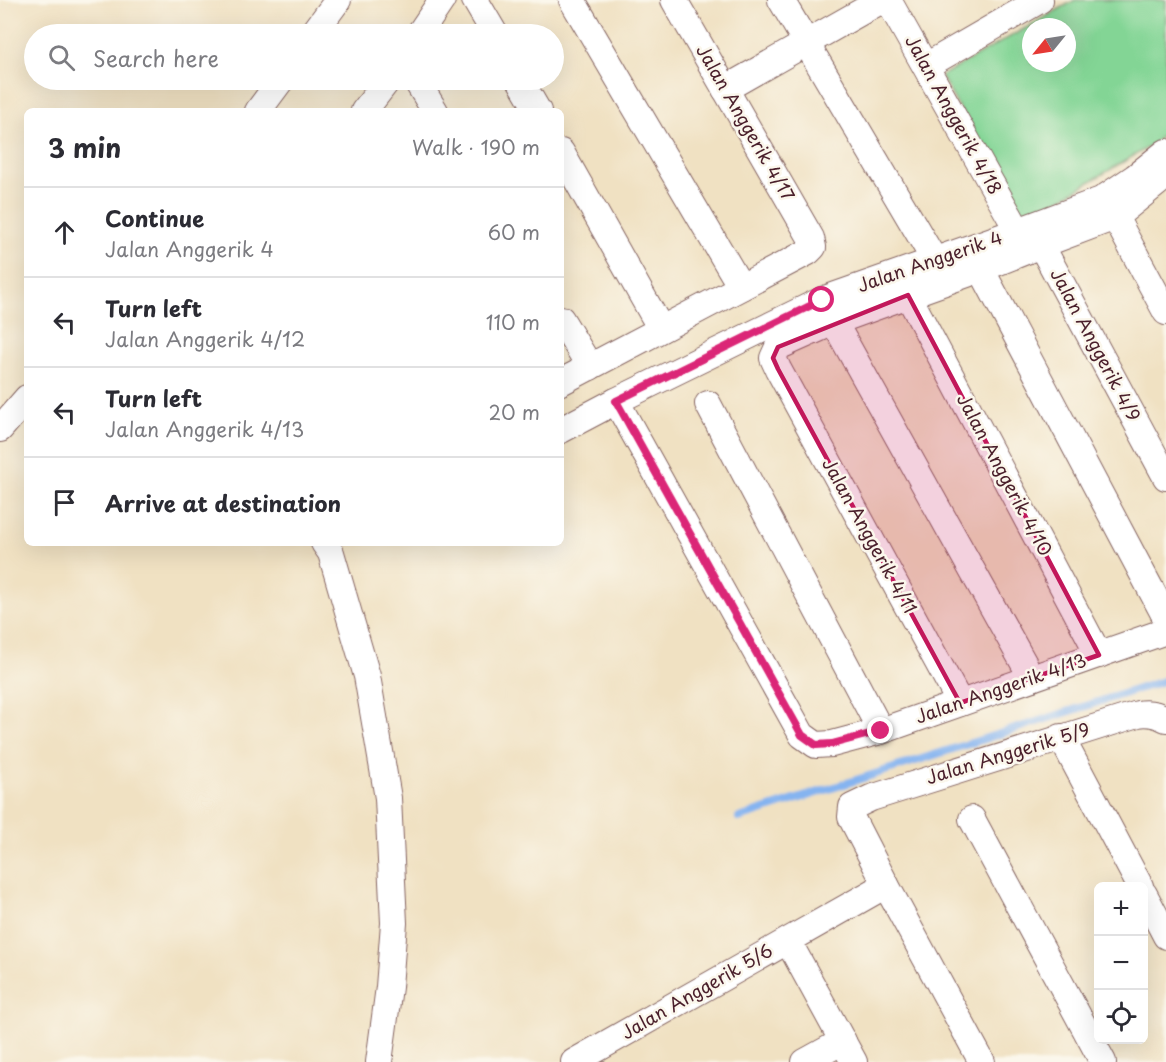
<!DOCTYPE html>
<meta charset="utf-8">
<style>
body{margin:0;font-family:"Playpen Sans",sans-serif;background:#f7f7f7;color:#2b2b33}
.controls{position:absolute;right:18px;bottom:18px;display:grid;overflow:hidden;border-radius:9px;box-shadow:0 6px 24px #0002}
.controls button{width:54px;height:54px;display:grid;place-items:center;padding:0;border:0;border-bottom:2px solid #e1e1e2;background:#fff;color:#2b2b33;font:30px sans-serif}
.compass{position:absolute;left:1022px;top:18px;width:54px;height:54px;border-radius:50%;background:#fff;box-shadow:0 6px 24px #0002;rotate:240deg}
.stop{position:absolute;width:18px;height:18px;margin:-14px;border:4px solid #db2777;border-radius:50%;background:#fff}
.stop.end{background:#db2777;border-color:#fff;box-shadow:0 2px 6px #0008}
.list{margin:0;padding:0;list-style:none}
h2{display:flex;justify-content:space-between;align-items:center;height:78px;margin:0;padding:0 24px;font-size:26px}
h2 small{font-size:20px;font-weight:400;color:#7c7c81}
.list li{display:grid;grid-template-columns:39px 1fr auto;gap:18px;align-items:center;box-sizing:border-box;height:90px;padding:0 24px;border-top:2px solid #e1e1e2}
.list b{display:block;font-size:22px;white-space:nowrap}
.list p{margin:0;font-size:20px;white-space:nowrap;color:#7c7c81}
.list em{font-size:20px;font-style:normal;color:#7c7c81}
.icon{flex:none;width:33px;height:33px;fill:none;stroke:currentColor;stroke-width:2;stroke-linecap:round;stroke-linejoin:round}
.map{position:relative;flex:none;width:1166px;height:1062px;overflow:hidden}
.search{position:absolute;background:#fff;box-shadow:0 6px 24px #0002;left:24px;top:24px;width:540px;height:66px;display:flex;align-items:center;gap:15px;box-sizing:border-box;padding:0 21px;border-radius:33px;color:#7c7c81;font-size:22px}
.panel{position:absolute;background:#fff;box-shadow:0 6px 24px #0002;left:24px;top:108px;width:540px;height:438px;border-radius:9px}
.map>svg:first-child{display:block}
.green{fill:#83d595;stroke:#667a60;stroke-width:1.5;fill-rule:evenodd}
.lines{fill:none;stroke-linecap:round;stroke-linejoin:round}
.stream{stroke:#85b4f0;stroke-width:8}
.minor-casing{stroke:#846360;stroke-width:28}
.minor{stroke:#fff;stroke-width:26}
.route{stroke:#db2777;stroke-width:8}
.marked{fill:#c2185b;fill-opacity:0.2;stroke:#c2185b;stroke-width:4.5;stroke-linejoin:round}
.labels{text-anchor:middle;stroke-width:5;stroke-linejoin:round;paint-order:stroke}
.street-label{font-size:18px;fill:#4a1f2b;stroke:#fbf7ec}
</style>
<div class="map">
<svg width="1166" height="1062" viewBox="0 0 1166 1062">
<rect width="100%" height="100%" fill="#fbf7ec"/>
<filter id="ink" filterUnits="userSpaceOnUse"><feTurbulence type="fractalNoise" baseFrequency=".0167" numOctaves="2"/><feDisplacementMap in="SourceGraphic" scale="12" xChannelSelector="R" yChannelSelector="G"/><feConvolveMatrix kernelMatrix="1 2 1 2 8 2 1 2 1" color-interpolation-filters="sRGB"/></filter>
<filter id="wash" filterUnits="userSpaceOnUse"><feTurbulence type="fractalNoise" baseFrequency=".008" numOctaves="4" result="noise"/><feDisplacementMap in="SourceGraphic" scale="24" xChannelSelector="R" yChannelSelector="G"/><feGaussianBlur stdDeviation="1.35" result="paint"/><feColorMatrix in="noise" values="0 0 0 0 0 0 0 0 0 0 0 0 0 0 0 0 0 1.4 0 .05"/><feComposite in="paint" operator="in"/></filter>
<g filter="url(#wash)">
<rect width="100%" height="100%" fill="#f0e1c2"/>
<path class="green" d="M1075,0H1166V130L1154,144L1023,221L941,76ZM1031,27H1067V63H1031Z"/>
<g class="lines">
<polyline class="stream" points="739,818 1166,680"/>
</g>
</g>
<g filter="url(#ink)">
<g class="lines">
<defs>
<g id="minor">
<polyline points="475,0 495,34"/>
<polyline points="572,0 741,287"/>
<polyline points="781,0 935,261"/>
<polyline points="888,0 1018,231"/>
<polyline points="313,34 338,0"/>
<polyline points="419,34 442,0"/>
<polyline points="926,66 1040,0"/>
<polyline points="416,80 435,111"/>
<polyline points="520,80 538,111"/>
<polyline points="725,89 882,0"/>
<polyline points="258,111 281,80"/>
<polyline points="364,111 388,80"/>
<polyline points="561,152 661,329"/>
<polyline points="1115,217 1166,312"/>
<polyline points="1041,245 1166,477"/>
<polyline points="981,269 1166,618"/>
<polyline points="908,295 1099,655"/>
<polyline points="561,319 590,367"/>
<polyline points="834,322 1032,678"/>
<polyline points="561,382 808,252 813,247 811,238 674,0"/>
<polyline points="616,401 802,735 816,745 832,744 881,731 1166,631"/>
<polyline points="708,404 881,731"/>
<polyline points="0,429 27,398"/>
<polyline points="561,430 616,401 822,300 1018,231 1101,200 1135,177 1166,152"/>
<polyline points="324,543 331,553 367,676 388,798 394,923 389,987 379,1062"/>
<polyline points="960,703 778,369 773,358 778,347 834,322 908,295 981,269 1041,245 1115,217 1166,176"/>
<polyline points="1061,737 1140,886"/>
<polyline points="972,819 1103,1062"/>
<polyline points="1144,894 1166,936"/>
<polyline points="788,941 854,1062"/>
<polyline points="574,1062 886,885"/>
<polyline points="805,1062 843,1041"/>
<path d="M982,1062L886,885L851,817L852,807L871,798L1138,714C1149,712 1157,714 1166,719"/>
</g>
</defs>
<use href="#minor" class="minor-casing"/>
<use href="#minor" class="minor"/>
</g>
</g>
<g class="lines" filter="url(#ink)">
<polyline class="route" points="822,300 616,401 802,735 816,745 832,744 881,731"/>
</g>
<path class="marked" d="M908,295L1099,655L960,703L778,369L773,358L778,347Z"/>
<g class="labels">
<g class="street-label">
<text transform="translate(953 115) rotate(61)" y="6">Jalan Anggerik 4/18</text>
<text transform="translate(745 123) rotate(60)" y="6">Jalan Anggerik 4/17</text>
<text transform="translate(930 262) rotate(-19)" y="6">Jalan Anggerik 4</text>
<text transform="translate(1095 345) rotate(62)" y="6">Jalan Anggerik 4/9</text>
<text transform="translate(1004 475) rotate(62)" y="6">Jalan Anggerik 4/10</text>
<text transform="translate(869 536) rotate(61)" y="6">Jalan Anggerik 4/11</text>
<text transform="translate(1001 689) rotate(-19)" y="6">Jalan Anggerik 4/13</text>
<text transform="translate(1008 754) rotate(-17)" y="6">Jalan Anggerik 5/9</text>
<text transform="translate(697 992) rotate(-30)" y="6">Jalan Anggerik 5/6</text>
</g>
</g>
</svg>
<div class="controls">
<button>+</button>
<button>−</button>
<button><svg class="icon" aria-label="locate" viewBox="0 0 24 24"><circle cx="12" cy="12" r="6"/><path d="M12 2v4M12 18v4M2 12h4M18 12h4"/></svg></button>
</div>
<svg class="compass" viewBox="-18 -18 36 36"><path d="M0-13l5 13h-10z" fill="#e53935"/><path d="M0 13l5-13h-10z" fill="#7c7c81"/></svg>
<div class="stop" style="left:822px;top:300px"></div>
<div class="stop end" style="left:881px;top:731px"></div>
<div class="search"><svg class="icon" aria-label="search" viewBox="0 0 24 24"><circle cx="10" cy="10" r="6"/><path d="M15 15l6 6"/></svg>Search here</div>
<section class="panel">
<h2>3 min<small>Walk · 190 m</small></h2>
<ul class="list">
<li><svg class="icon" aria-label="ahead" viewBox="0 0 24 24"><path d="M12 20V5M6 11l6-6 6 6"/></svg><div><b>Continue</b><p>Jalan Anggerik 4</p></div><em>60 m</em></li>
<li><svg class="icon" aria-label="left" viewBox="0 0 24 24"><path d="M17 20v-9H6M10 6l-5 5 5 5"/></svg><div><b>Turn left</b><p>Jalan Anggerik 4/12</p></div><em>110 m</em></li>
<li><svg class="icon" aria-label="left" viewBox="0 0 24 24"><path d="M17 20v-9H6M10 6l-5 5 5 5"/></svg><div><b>Turn left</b><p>Jalan Anggerik 4/13</p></div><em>20 m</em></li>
<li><svg class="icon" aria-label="arrive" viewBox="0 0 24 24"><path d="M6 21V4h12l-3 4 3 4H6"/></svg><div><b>Arrive at destination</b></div></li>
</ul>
</section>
</div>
